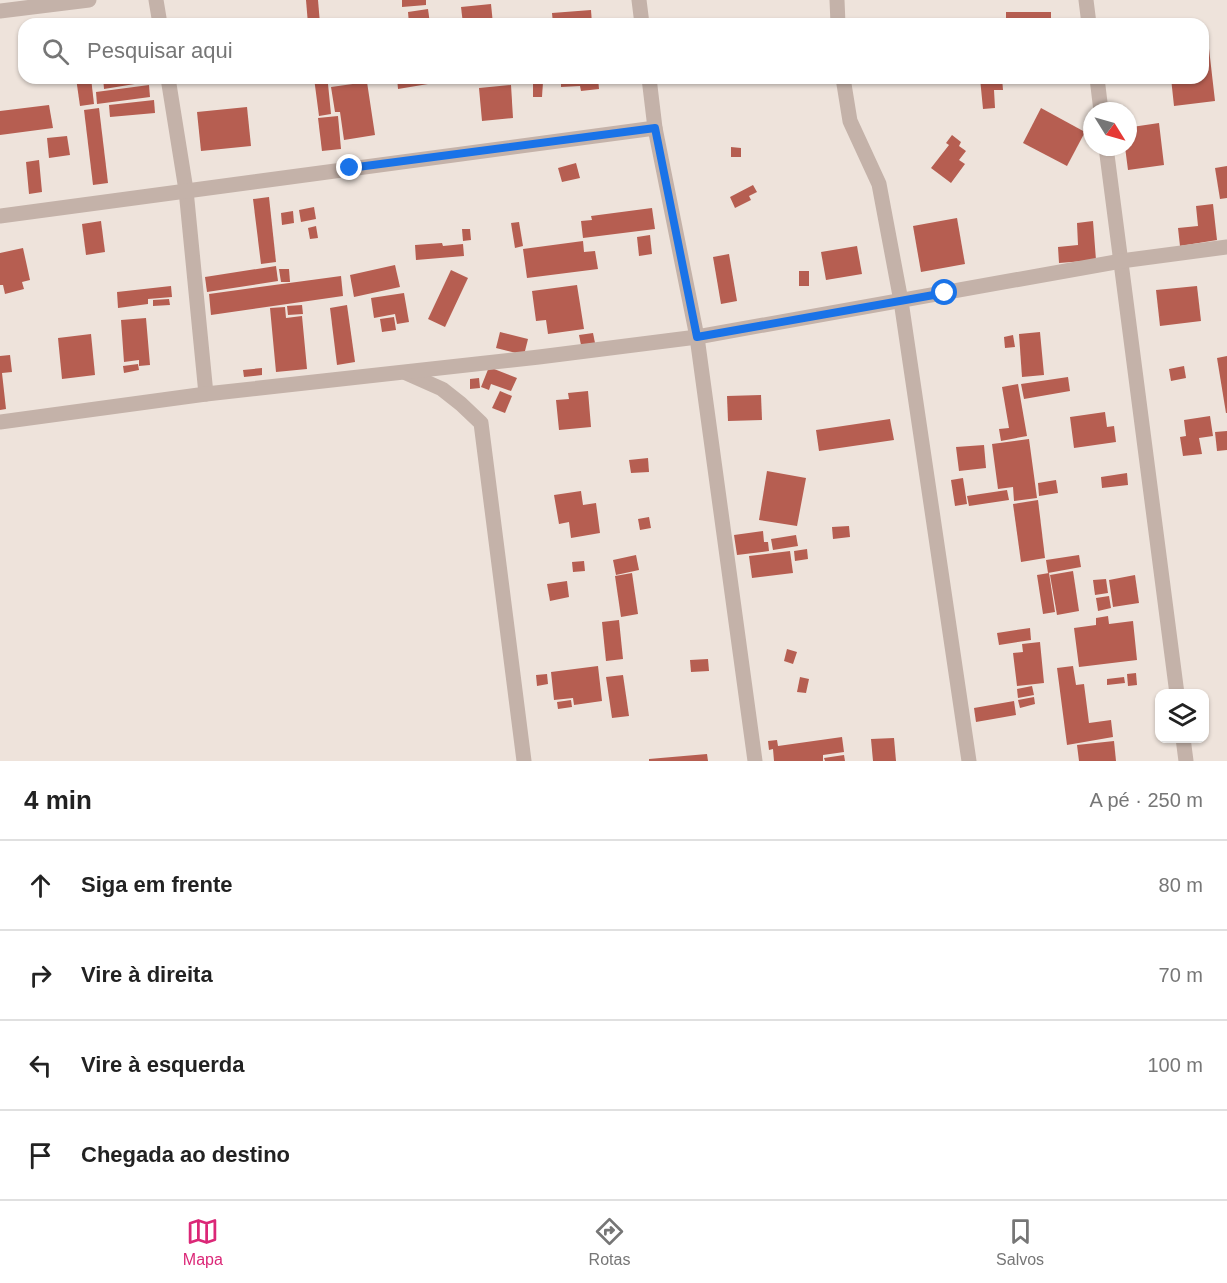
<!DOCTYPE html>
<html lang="pt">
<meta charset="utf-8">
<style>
body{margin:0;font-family:Arial,sans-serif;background:#f2f2f2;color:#222}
.controls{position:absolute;right:18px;bottom:18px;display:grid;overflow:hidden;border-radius:12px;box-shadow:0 2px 4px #0004}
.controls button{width:54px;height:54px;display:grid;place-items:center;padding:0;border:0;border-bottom:2px solid #e0e0e0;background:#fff;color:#222;font:30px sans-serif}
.compass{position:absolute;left:1083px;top:102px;width:54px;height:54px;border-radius:50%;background:#fff;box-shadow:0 2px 4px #0004;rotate:127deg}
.stop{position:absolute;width:18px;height:18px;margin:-14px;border:4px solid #1a73e8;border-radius:50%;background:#fff}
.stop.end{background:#1a73e8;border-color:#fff;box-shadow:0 2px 6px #0008}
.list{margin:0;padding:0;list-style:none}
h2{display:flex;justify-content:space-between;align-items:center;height:78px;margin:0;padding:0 24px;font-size:26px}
h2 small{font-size:20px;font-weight:400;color:#767676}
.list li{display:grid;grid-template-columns:39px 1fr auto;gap:18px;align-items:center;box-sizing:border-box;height:90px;padding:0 24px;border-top:2px solid #e0e0e0}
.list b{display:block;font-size:22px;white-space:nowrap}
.list em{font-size:20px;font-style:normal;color:#767676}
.icon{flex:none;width:33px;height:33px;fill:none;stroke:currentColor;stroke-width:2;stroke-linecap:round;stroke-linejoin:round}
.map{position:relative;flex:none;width:1227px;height:761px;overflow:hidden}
.search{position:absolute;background:#fff;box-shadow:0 2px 4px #0004;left:18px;right:18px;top:18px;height:66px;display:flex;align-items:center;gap:15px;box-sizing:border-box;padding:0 21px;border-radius:18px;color:#767676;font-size:22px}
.sheet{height:438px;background:#fff}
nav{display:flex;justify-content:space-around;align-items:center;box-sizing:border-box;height:84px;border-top:2px solid #e0e0e0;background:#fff;font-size:16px;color:#767676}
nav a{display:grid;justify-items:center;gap:3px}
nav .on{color:#db2777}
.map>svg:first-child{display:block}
.building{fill:#b65e51}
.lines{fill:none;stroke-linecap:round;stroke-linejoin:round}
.minor{stroke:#c4b2a9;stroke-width:15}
.route{stroke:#1a73e8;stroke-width:8}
</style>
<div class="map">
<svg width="1227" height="761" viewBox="0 0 1227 761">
<rect width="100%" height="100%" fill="#eee3db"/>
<g class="building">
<polygon points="306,0 318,0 320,24 308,24"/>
<polygon points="402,0 426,0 426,5 402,7"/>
<polygon points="491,4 493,24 463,24 461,7"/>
<polygon points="428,9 430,24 409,24 408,12"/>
<polygon points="591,10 592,24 553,24 552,13"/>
<rect x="1006" y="12" width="45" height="12"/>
<polygon points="1203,40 1208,40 1215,101 1174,106 1171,78 1203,78"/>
<polygon points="76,78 91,78 94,104 80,106"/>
<polygon points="103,78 140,78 141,83 104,89"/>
<polygon points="314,78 358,78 358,79 328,84 331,114 319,116"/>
<polygon points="397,78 440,78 440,82 398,89"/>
<polygon points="561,78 598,78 599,89 581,91 580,86 561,87"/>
<polygon points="980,78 1002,78 1003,90 994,90 995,108 983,109"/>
<polygon points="367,82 375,135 344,140 340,112 335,112 331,87"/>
<polygon points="533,82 543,82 542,97 533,97"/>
<polygon points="149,85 150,97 97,104 96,92"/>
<polygon points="511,85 513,118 482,121 479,88"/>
<polygon points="154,100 155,113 110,117 109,105"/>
<polygon points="49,105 53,128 0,135 0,111"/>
<polygon points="247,107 251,146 201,151 197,112"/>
<polygon points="99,108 108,183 93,185 84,110"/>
<polygon points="1041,108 1085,132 1067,166 1023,143"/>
<polygon points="338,116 341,149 322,151 318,118"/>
<polygon points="1159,123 1164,165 1128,170 1125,147 1128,147 1128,135 1133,134 1132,127"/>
<polygon points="952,135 961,142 959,146 966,151 959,160 965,164 951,183 931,168 949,145 946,143"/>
<polygon points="67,136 70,155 49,158 47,138"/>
<polygon points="731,147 741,148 741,157 731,157"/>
<polygon points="39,160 42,192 29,194 26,162"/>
<polygon points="576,163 580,178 562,182 558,168"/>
<polygon points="1227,166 1227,198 1220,199 1215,168"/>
<polygon points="753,185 757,192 749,196 751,200 735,208 730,197"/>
<polygon points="269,197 276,262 261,264 253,199"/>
<polygon points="1213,204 1217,240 1180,246 1178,228 1198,226 1196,206"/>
<polygon points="314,207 316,219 301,222 299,210"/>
<polygon points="652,208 655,229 583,238 581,221 592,220 591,216"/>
<polygon points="293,211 294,223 282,225 281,213"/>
<polygon points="957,218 965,264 921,272 913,226"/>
<polygon points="101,221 105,252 86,255 82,224"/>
<polygon points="1093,221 1096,260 1059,263 1058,247 1078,245 1077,223"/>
<polygon points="519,222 523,246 515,248 511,223"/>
<polygon points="316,226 318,238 310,239 308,228"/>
<polygon points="462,229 470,229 471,240 463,241"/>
<polygon points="650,235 652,254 639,256 637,237"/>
<polygon points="583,241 584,252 595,251 598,269 527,278 523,249"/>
<polygon points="442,243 443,246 463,244 464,256 416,260 415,245"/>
<polygon points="857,246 862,274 826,280 821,252"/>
<polygon points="23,248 30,280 22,282 24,289 5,294 3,285 0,285 0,253"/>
<polygon points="729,254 737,301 721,304 713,257"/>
<polygon points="395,265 400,287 354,297 350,275"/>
<polygon points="276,266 278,281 207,292 205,277"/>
<polygon points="279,269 289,269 290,282 281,282"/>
<polygon points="451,270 468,278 445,327 428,319"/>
<rect x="799" y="271" width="10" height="15"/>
<polygon points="341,276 343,296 211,315 209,294"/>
<polygon points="577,285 584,329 548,334 546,320 536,321 532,291"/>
<polygon points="171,286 172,297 148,299 148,304 118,308 117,292"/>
<polygon points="1197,286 1201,321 1160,326 1156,290"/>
<polygon points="404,293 409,322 397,324 395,314 374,318 371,298"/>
<polygon points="169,299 170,305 153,306 153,300"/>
<polygon points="302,305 303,314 288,315 287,306"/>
<polygon points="347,305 355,362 337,365 330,308"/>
<polygon points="285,307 286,318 302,316 307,369 276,372 270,308"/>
<polygon points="394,317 396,330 382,332 380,319"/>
<polygon points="146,318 150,365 139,366 139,360 124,362 121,320"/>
<polygon points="500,332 528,339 524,355 496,348"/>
<polygon points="1040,332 1044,375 1022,377 1019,334"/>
<polygon points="593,333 595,343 581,345 579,335"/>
<polygon points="91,334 95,375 62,379 58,338"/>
<polygon points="1013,335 1015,347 1005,348 1004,337"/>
<polygon points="10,355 12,372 2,373 6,409 0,410 0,356"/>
<polygon points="1227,356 1227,413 1226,413 1217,358"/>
<polygon points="138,364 139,370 124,373 123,366"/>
<polygon points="1184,366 1186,378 1171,381 1169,369"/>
<polygon points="489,367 517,378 511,391 491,384 489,390 481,387"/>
<polygon points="262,368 262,375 244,377 243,370"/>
<polygon points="1068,377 1070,391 1024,399 1021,384"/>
<polygon points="479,378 480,388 470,389 470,379"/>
<polygon points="1018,384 1027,436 1001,441 999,429 1009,428 1002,387"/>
<polygon points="500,391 512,396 505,413 492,408"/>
<polygon points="588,391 591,427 559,430 556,400 569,399 568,393"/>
<polygon points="761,395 762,420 728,421 727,396"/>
<polygon points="1105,412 1107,427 1114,426 1116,442 1074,448 1070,417"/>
<polygon points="1210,416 1213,436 1199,438 1202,454 1183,456 1180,437 1186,436 1184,420"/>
<polygon points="890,419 894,440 819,451 816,430"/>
<polygon points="1227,431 1227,450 1217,451 1215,432"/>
<polygon points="1029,439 1037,498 1014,501 1013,487 998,489 992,444"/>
<polygon points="984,445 986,468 959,471 956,447"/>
<polygon points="648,458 649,472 631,473 629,460"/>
<polygon points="767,471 806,478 797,526 759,520"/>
<polygon points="1127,473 1128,485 1102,488 1101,477"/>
<polygon points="963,478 967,504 955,506 951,480"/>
<polygon points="1056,480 1058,493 1039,496 1038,483"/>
<polygon points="1007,490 1009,500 969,506 967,496"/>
<polygon points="581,491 583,505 596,503 600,533 571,538 569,522 559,524 554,495"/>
<polygon points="1038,500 1045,558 1021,562 1013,504"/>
<polygon points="649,517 651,528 640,530 638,519"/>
<polygon points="849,526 850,537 833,539 832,527"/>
<polygon points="763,531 764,542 768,542 769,551 737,555 734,535"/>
<polygon points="796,535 798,546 773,550 771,539"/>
<polygon points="807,549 808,559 795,561 794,551"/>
<polygon points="790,551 793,573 752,578 749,556"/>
<polygon points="636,555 639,570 616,575 613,560"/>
<polygon points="1079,555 1081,567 1048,573 1046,560"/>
<polygon points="584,561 585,571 573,572 572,562"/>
<polygon points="1073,571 1079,611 1057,615 1050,575"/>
<polygon points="632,573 638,614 621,617 615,576"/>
<polygon points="1049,573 1055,612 1043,614 1037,575"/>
<polygon points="1135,575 1139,603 1113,607 1109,580"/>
<polygon points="1106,579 1108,593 1095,595 1093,580"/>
<polygon points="567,581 569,597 550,601 547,584"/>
<polygon points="1109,596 1111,608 1098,611 1096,598"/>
<polygon points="1108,616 1109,624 1133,621 1137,660 1079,667 1074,628 1096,625 1096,618"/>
<polygon points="619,620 623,659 606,661 602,622"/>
<polygon points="1030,628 1031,640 999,645 997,633"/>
<polygon points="1040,642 1044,683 1017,686 1013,653 1023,652 1022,644"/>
<polygon points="787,649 797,652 793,664 784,661"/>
<polygon points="708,659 709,671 691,672 690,660"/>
<polygon points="598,666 602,701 574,705 573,698 554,700 551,672"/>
<polygon points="1073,666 1076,685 1084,684 1089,723 1111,720 1113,737 1067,745 1057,668"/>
<polygon points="1136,673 1137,685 1128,686 1127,674"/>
<polygon points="547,674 548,684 537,686 536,675"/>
<polygon points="623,675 629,716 612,718 606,677"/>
<polygon points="800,677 809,679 806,693 797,692"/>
<polygon points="1124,677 1125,683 1107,685 1107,679"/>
<polygon points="1032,686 1034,695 1018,698 1017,689"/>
<polygon points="1034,697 1035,704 1020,708 1018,700"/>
<polygon points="571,700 572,707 558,709 557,702"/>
<polygon points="1014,701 1016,715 976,722 974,708"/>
<polygon points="842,737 844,752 823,755 823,761 774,761 773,749 769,750 768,741 777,740 778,746"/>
<polygon points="894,738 896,761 873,761 871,739"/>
<polygon points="1114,741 1116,761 1079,761 1077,745"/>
<polygon points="707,754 708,761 649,761 649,759"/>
<polygon points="844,755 845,761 825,761 824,758"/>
</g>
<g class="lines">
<g class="minor">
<polyline points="156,0 160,24"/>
<polyline points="639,0 642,24"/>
<polyline points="837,0 838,24"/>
<polyline points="1086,0 1089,24"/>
<polyline points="0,11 89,0"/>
<polyline points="168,78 186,190 206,394"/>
<polyline points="649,78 655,128 697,337 755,761"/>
<polyline points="843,78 850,121 879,184 901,301 969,761"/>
<polyline points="1097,78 1101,111"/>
<polyline points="1106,147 1177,694"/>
<polyline points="0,216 655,128"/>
<polyline points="406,373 442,389 461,404 481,423 524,761"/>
<polyline points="0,422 206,394 539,357 697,337 1121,261 1227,247"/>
<polyline points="1183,738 1186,761"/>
</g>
</g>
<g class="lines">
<polyline class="route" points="350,168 655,128 697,337 945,293"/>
</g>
</svg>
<div class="controls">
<button><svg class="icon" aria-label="layers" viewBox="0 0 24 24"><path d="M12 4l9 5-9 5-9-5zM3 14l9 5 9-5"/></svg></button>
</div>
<svg class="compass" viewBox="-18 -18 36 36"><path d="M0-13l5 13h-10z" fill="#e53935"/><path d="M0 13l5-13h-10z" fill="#767676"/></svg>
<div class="stop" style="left:945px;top:293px"></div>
<div class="stop end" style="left:350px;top:168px"></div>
<div class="search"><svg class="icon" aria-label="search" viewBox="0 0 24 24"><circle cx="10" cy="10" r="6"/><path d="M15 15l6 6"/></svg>Pesquisar aqui</div>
</div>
<section class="sheet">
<h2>4 min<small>A pé · 250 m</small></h2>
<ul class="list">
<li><svg class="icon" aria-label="ahead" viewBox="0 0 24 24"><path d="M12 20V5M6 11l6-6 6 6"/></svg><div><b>Siga em frente</b></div><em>80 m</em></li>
<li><svg class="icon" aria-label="right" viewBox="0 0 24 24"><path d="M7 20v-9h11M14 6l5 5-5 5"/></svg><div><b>Vire à direita</b></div><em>70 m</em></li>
<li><svg class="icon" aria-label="left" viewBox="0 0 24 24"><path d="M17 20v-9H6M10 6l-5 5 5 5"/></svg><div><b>Vire à esquerda</b></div><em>100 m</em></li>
<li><svg class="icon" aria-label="arrive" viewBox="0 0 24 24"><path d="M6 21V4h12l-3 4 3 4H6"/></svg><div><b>Chegada ao destino</b></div></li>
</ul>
</section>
<nav>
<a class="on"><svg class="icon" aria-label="map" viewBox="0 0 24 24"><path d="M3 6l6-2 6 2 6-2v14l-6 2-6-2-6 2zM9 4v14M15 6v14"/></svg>Mapa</a>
<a><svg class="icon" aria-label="directions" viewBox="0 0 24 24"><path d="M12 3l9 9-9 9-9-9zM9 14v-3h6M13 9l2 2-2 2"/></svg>Rotas</a>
<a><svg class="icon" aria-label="saved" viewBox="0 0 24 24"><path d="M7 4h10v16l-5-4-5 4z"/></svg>Salvos</a>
</nav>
